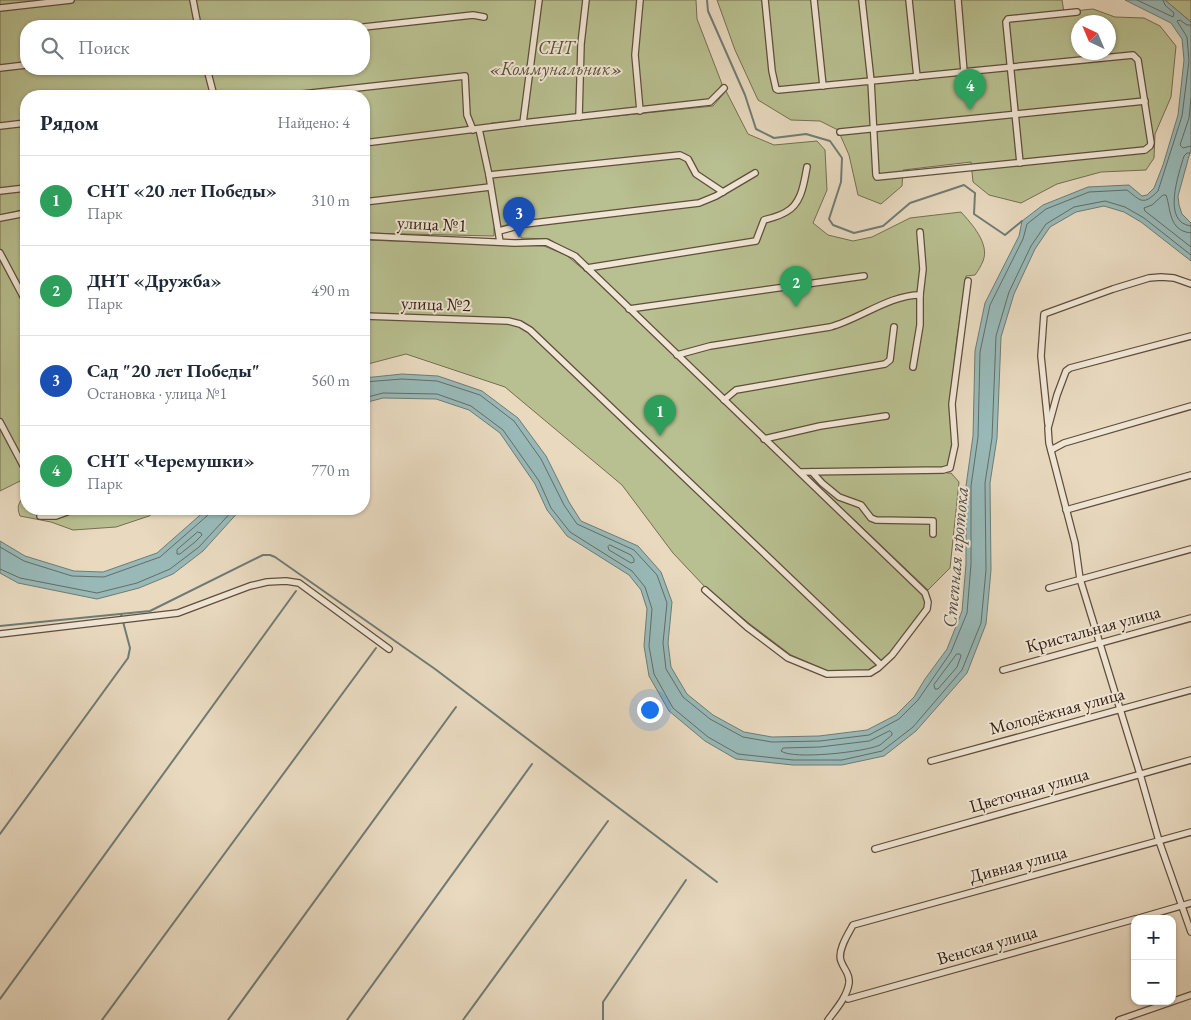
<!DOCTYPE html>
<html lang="ru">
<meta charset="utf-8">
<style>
body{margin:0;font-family:"EB Garamond",serif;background:#f2f2f3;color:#1f2937}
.controls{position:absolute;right:15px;bottom:15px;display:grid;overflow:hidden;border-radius:10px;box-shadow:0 1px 4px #0004}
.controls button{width:45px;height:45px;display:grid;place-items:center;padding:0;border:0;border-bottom:1px solid #e0e1e3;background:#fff;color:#1f2937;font:25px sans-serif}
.compass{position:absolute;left:1071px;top:15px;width:45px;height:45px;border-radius:50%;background:#fff;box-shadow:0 1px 4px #0004;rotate:316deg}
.you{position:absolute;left:649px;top:709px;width:18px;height:18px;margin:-12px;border:4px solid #fff;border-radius:50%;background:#1a73e8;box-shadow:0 0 0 8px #1a73e833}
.badge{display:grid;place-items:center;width:32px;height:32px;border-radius:50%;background:#0b8043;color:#fff;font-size:16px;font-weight:700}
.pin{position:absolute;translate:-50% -41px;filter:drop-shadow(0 1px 2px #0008)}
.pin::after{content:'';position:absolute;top:26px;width:18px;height:15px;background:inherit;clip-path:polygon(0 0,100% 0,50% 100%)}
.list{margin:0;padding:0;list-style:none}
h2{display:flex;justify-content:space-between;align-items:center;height:65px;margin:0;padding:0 20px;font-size:21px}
h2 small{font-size:16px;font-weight:400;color:#747a83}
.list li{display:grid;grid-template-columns:32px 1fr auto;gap:15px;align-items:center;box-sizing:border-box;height:90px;padding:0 20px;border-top:1px solid #e0e1e3}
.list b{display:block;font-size:19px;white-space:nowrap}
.list p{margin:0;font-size:16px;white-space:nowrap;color:#747a83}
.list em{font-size:16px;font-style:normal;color:#747a83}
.icon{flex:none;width:28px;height:28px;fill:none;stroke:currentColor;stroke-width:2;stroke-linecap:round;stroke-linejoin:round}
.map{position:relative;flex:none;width:1191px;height:1020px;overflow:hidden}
.search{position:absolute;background:#fff;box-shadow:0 1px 4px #0004;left:20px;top:20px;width:350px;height:55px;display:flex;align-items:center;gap:12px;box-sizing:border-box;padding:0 18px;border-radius:20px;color:#747a83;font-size:19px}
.panel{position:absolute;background:#fff;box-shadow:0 1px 4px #0004;left:20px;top:90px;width:350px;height:425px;border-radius:20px}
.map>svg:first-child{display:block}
.green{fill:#b8bf90;stroke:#756e50;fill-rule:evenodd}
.water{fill:#98b9b8;stroke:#6f7b75}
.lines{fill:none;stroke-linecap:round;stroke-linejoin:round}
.shore{stroke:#656c64;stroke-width:1}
.stream{stroke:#6f7b75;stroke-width:2}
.minor-casing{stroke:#604d3c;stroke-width:8}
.minor{stroke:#f0e6d5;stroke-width:5.5}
.labels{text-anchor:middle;stroke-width:4;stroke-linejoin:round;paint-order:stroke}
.park-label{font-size:18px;font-style:italic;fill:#5a4e37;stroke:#f0e6d5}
.street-label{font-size:18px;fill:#321e11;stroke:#f0e6d5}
.water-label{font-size:19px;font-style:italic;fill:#514c43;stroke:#f0e6d5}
</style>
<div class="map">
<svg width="1191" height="1020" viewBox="0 0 1191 1020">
<rect width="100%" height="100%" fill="#e8d9bf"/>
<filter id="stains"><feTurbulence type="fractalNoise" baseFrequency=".004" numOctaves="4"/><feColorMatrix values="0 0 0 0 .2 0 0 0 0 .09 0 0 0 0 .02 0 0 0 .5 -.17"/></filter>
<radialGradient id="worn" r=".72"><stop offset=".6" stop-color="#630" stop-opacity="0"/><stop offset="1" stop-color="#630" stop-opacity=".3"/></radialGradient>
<g class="green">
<path d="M0,0H696L697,19L722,84L710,101L491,123V129L713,106L726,91L748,134L774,145L817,141L825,150L827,190L813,223L828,235L853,241L872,237L910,218L961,212C972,224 990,244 983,261C981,266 978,271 975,275L966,276L957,338L949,407L952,441L947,473H951L959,482L950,568L928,590L578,257L549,239L521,238L519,222L494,228V236L364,233V96H26V209L0,215ZM26,26H364V69H26Z"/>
<path d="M717,0H1062L1064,12L1093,9L1115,17L1144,18L1160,26L1176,46L1171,97L1155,134L1154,158L1146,170L1101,172L1057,184L1021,203L989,195L973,182L971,162L903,170L902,186L881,204L858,195L849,155L838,130L820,121L791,120L758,100L735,50ZM1078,22H1108V52H1078Z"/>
<polygon points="1165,0 1191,0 1191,22"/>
<polygon points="26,216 26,478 0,491 0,219"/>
<polygon points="364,240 544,246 566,255 595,279 925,597 926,606 890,653 870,671 828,671 791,655 750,624 706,588 673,553 622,485 505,387 406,354 364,365"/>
<path d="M26,494V509H160L149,516L116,527L73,530L51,522L20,516C16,506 19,502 26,494Z"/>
</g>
<g class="water">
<polygon points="1125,0 1165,0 1191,22 1191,149 1178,196 1179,205 1182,214 1191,223 1191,261 1141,222 1124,212 1104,206 1076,212 1050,227 1035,249 1014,294 1001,337 997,438 990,483 991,570 986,624 967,673 916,731 884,756 842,765 793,765 736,759 705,741 669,711 649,676 644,646 647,609 641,590 629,575 567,536 547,510 535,484 500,433 469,410 436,399 383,398 364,403 364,378 402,374 438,376 482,391 518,418 546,456 569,502 581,521 638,546 661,572 672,602 668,643 671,667 687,694 713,715 744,732 772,737 819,736 867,730 896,715 914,697 925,679 947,649 962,611 966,564 966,486 973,436 975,351 985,303 1019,236 1022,221 1043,205 1088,187 1129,185 1142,196 1147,195 1154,188 1163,165 1178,115 1184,60 1182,39 1171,23"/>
<polygon points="207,509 241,509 203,551 173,574 139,588 97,599 18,583 0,573 0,541 25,556 74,571 103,572 157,553"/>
</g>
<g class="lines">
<g class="shore">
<polyline points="1137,0 1173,17 1174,13 1165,5 1163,0"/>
<polyline points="1191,98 1189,118 1180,145 1183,148 1191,146"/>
<path d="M1191,153H1187L1184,156C1179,173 1161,223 1191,226"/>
<path d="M1191,233C1168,231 1171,208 1166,195H1163L1152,205L1144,208L1145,211L1191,247"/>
<path d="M364,382L402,379L437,381L480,395L514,421L541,459L564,505L577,524L634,550L657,575L667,603L663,643L666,669L683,697L710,719L743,737L772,742L820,741L869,735L899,719L918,700L951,652L967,613L971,564V486L978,437L980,352L990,305L1023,239L1027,224L1046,209L1089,192L1127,190C1141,201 1143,206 1158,191L1182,116L1189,61L1187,37L1177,21L1180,20L1187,25H1191"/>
<polyline points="364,398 383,393 437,394 471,406 503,430 539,481 551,508 570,532 632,571 645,587 652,609 649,646 654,674 673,708 708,737 738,754 793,760 842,760 882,751 913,727 962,670 981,623 986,570 985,483 992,438 996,336 1009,292 1031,246 1046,224 1074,207 1105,201 1125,207 1144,218 1191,255"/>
<polygon points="198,532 201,533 202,535 195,542 180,554 177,554 177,550"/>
<polygon points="610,545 631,555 634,559 634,562 631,563 609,550 608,547"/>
<polyline points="0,547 24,561 72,576 104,577 160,557 208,515 210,509"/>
<polyline points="0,569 20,578 97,593 137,583 170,569 199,547 234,509"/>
<polygon points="957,654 960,654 961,656 957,667 938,689 935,689 934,685"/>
<path d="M890,731L892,733V735C888,738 884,742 880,745C865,752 793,760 781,751L783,748L820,747L869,741Z"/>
</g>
<g class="stream">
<polyline points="707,0 708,11 745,95 756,129 774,138 806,134 830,141 842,158 841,182 829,219 833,225 854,233 883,226 910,203 964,185 975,193 974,214 1005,235 1022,221"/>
<polyline points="0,626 150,611 263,555 270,555 275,557 435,669 717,882"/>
<polyline points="0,834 128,658 130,648 121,614"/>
<polyline points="0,999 296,591"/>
<polyline points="102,1020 376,648"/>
<polyline points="228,1020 456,707"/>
<polyline points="347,1020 532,764"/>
<polyline points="463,1020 608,821"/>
<polyline points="603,1020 603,1002 686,880"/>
</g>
<defs>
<g id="minor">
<polyline points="193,0 198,26"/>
<polyline points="765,0 772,71 776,89 778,90 871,81 876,175 877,177 1145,150 1150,146 1151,143 1138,60 1133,55 871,81 862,0"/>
<polyline points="814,0 823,86"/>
<polyline points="909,0 917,77"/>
<polyline points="958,0 964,72"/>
<polyline points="0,8 71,0"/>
<polyline points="364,27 473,15 484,17"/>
<polyline points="0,68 26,65"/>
<polyline points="207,69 214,96"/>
<polyline points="284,96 465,76 467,115 473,130"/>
<polyline points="640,111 635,55 640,0"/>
<polyline points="579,117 581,44 586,0"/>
<polyline points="523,123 539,0"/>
<polyline points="0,126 26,123"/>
<polyline points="479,129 489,175 500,242"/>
<polyline points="840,132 1145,101"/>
<polyline points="364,143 523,123 710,102 724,88"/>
<polyline points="1020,163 1006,22 1008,19 1077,12"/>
<polyline points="489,175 680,155 688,159 696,174 723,192"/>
<polyline points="0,191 26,188"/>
<polyline points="364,202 490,187"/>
<polyline points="0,218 26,213"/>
<polyline points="499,231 525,224 699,203 716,196 755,173"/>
<polyline points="364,236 515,243 546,242 575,256 925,593 928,602 927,609 892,655 878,668 870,673 827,674 788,658 747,627 705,590"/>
<polyline points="0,253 26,302"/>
<path d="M587,268L756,241L764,220C771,218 780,216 786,212C802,204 804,182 807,167"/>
<polyline points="629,309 864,276"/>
<polyline points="364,316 508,321 520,324 530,330 880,664"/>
<polyline points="1191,336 1070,368 1066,371 1057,395 1048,428 1049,443 1075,543 1080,579 1140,774 1159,841 1191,932"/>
<path d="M677,355L710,346L830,327C860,319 889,295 920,295"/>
<polyline points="913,367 920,325 920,295 923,269 920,232"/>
<polyline points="724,400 736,390 885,364 890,360 894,327"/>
<polyline points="0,422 26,471"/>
<polyline points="1048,424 1041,356 1044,314 1113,289 1149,278 1161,277 1174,278 1191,284"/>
<polyline points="764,439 820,426 886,416"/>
<polyline points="1051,450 1064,443 1191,406"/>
<polyline points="800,472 943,470 950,468 955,445 952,404 968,281"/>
<polyline points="812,472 822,483 839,497 861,505 871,518 876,520 933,521 933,534"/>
<polyline points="1066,510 1191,475"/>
<polyline points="40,516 56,516 75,509"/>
<polyline points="1049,588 1191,549"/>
<polyline points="0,634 178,613 250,586 267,582 286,581 299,583 389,649"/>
<polyline points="1003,670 1191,618"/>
<polyline points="931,761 1191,690"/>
<polyline points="875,849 1191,760"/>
<polyline points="1136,919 1191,903"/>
<polyline points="848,999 1135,919"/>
<path d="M828,1020C836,1009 847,997 849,983C850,973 844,970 841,961C837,951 848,934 853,925L1191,832"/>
<polyline points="1119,1020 1191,995"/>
</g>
</defs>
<use href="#minor" class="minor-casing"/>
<use href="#minor" class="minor"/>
</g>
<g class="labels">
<g class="park-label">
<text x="556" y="54">СНТ<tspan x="556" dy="21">«Коммунальник»</tspan></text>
</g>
<g class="street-label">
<text transform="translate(432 224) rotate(3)" y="6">улица №1</text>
<text transform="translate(436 304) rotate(2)" y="6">улица №2</text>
<text transform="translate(1093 629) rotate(-15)" y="6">Кристальная улица</text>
<text transform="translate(1057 711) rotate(-15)" y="6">Молодёжная улица</text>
<text transform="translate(1029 790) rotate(-16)" y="6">Цветочная улица</text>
<text transform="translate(1018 864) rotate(-15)" y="6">Дивная улица</text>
<text transform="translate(987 945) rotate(-16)" y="6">Венская улица</text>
</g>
<g class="water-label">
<text transform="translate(955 557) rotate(-85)" y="7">Степная протока</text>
</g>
</g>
<rect width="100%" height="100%" filter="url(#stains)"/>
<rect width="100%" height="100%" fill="url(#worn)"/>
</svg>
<div class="controls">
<button>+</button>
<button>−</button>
</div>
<svg class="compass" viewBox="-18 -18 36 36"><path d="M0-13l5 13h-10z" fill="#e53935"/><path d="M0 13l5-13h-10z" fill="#747a83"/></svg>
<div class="you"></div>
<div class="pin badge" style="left:660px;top:436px;background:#2e9e5b">1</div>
<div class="pin badge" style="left:796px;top:307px;background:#2e9e5b">2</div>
<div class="pin badge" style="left:519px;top:238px;background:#1a4fb4">3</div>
<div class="pin badge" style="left:970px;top:110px;background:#2e9e5b">4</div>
<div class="search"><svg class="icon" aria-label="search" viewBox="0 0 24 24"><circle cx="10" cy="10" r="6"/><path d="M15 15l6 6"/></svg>Поиск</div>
<section class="panel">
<h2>Рядом<small>Найдено: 4</small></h2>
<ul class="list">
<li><span class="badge" style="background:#2e9e5b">1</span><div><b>СНТ «20 лет Победы»</b><p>Парк</p></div><em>310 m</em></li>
<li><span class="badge" style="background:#2e9e5b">2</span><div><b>ДНТ «Дружба»</b><p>Парк</p></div><em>490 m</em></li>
<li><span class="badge" style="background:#1a4fb4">3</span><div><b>Сад &quot;20 лет Победы&quot;</b><p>Остановка · улица №1</p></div><em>560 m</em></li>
<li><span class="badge" style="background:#2e9e5b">4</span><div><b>СНТ «Черемушки»</b><p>Парк</p></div><em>770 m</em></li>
</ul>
</section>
</div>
